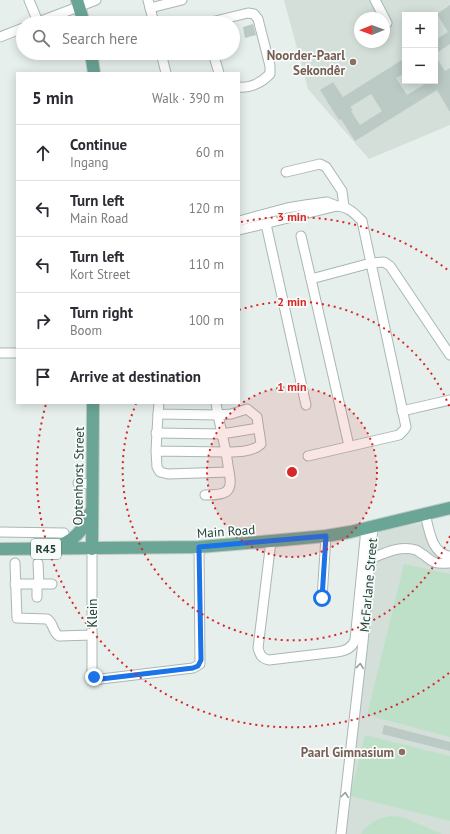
<!DOCTYPE html>
<meta charset="utf-8">
<style>
body{margin:0;font-family:"PT Sans",sans-serif;background:#f2f2f3;color:#2b2b33}
.controls{position:absolute;right:12px;top:12px;display:grid;overflow:hidden;border-radius:0px;box-shadow:0 2px 10px #0003}
.controls button{width:36px;height:36px;display:grid;place-items:center;padding:0;border:0;border-bottom:1px solid #e1e1e2;background:#fff;color:#2b2b33;font:20px sans-serif}
.compass{position:absolute;left:354px;top:12px;width:36px;height:36px;border-radius:50%;background:#fff;box-shadow:0 2px 10px #0003;rotate:269deg}
.stop{position:absolute;width:12px;height:12px;margin:-9px;border:3px solid #1a73e8;border-radius:50%;background:#fff}
.stop.end{background:#1a73e8;border-color:#fff;box-shadow:0 1px 4px #0008}
.list{margin:0;padding:0;list-style:none}
h2{display:flex;justify-content:space-between;align-items:center;height:52px;margin:0;padding:0 16px;font-size:17px}
h2 small{font-size:13px;font-weight:400;color:#7c7c81}
.list li{display:grid;grid-template-columns:26px 1fr auto;gap:12px;align-items:center;box-sizing:border-box;height:56px;padding:0 16px;border-top:1px solid #e1e1e2}
.list b{display:block;font-size:15px;white-space:nowrap}
.list p{margin:0;font-size:13px;white-space:nowrap;color:#7c7c81}
.list em{font-size:13px;font-style:normal;color:#7c7c81}
.icon{flex:none;width:22px;height:22px;fill:none;stroke:currentColor;stroke-width:2;stroke-linecap:round;stroke-linejoin:round}
.map{position:relative;flex:none;width:450px;height:834px;overflow:hidden}
.search{position:absolute;background:#fff;box-shadow:0 2px 10px #0003;left:16px;top:16px;width:224px;height:44px;display:flex;align-items:center;gap:10px;box-sizing:border-box;padding:0 14px;border-radius:22px;color:#7c7c81;font-size:15px}
.panel{position:absolute;background:#fff;box-shadow:0 2px 10px #0003;left:16px;top:72px;width:224px;height:332px;border-radius:0px}
.map>svg:first-child{display:block}
.built{fill:#d4dfda;fill-rule:evenodd}
.green{fill:#bfe0c8}
.building{fill:#bbcac4;fill-rule:evenodd}
.lines{fill:none;stroke-linecap:round;stroke-linejoin:round}
.minor-casing{stroke:#a8b8b2;stroke-width:11}
.major-casing{stroke:#c2cac8;stroke-width:14}
.minor{stroke:#fff;stroke-width:9}
.major{stroke:#6aa596;stroke-width:12}
.oneway{stroke:#92a09c}
.route{stroke:#1a73e8;stroke-width:5}
.ring{fill:none;stroke:#d62828;stroke-width:2;stroke-dasharray:2 4}
.education-dot{fill:#8d6e63;stroke:#f7fbf9;stroke-width:1.5}
.labels{text-anchor:middle;stroke-width:3.5;stroke-linejoin:round;paint-order:stroke}
.shield{fill:#f7fbf9;stroke:#637a73;stroke-width:1}
.shield-label{font-size:12px;font-weight:bold;fill:#24423a}
.education-label{font-size:13px;font-weight:bold;fill:#785e54;stroke:#f7fbf9;text-anchor:end}
.street-label{font-size:13px;fill:#24423a;stroke:#f7fbf9}
.centre{fill:#d62828;stroke:#f7fbf9;stroke-width:2}
.ring-label{font-size:12px;text-anchor:middle;font-weight:bold;fill:#d62828;stroke:#f7fbf9;stroke-width:3.5;stroke-linejoin:round;paint-order:stroke}
</style>
<div class="map">
<svg width="450" height="834" viewBox="0 0 450 834">
<rect width="100%" height="100%" fill="#e6efeb"/>
<g class="built">
<path d="M284,0H450V125L369,159L308,89ZM405,15H435V81H405ZM360,18H384V42H360Z"/>
<polygon points="423,523 438,560 450,558 450,834 343,834 364,670 379,530"/>
</g>
<g class="green">
<polygon points="404,564 450,574 450,737 367,715"/>
<polygon points="365,735 450,756 450,821 350,796"/>
<path d="M392,816L403,817L442,834H361C368,823 379,817 392,816Z"/>
</g>
<g class="building">
<polygon points="450,5 450,44 435,54 435,40 448,32 437,14"/>
<polygon points="253,24 256,35 245,38 243,27"/>
<path d="M435,56L445,71L450,68V112L437,90L355,141L341,119L339,120L320,90L333,82L343,97L405,58V73L396,78L407,95L430,81H435ZM371,94L382,111L360,125L351,111L353,110L350,107Z"/>
<polygon points="384,725 450,742 450,751 382,734"/>
</g>
<g class="lines">
<defs>
<g id="minor">
<polyline points="29,0 38,22"/>
<polyline points="148,0 154,23"/>
<polyline points="375,0 387,23"/>
<polyline points="150,8 182,0"/>
<polyline points="36,23 96,0"/>
<path d="M207,23L248,13L254,14L258,19L270,66V74C262,82 250,89 239,87"/>
<polyline points="0,37 23,28"/>
<polyline points="161,53 166,73"/>
<polyline points="213,53 219,73"/>
<polyline points="286,172 320,164 326,167 342,191 344,207"/>
<polyline points="239,221 287,208 305,205 327,202 337,206"/>
<polyline points="266,224 306,405"/>
<path d="M239,230L337,206C349,207 354,213 362,221L406,427L404,430L399,435L308,456"/>
<polyline points="301,236 311,279"/>
<polyline points="0,353 17,353"/>
<polyline points="159,403 158,414 218,415 216,403"/>
<path d="M247,409L257,417L261,444C253,452 237,452 226,452L218,415L231,414Z"/>
<polyline points="402,411 450,400"/>
<polyline points="156,433 222,434 258,428"/>
<polyline points="349,446 311,279 371,263 384,262 390,266 450,355"/>
<polyline points="156,451 157,467 160,472 168,474 229,472 226,452 156,451 158,414"/>
<polyline points="78,483 92,484"/>
<path d="M205,495C224,495 234,494 229,472"/>
<path d="M425,514C429,528 431,553 449,556"/>
<polyline points="0,532 64,533"/>
<path d="M271,541L258,648C260,655 261,658 269,660L337,652C346,651 352,648 355,640L366,529"/>
<polyline points="92,549 92,671 94,677 101,679 193,668 200,664 199,547"/>
<path d="M370,559C385,553 400,545 416,550C419,551 421,554 424,555C434,564 437,564 450,563"/>
<path d="M15,563L17,618L47,619C54,623 52,632 59,636L92,635"/>
<polyline points="38,563 39,584"/>
<polyline points="15,584 52,584"/>
<polyline points="37,597 37,584"/>
<polyline points="322,598 326,536"/>
<polyline points="341,834 363,642 373,527"/>
</g>
<g id="major">
<polyline points="77,0 84,23"/>
<polyline points="91,53 94,73"/>
<path d="M55,547C72,542 84,531 90,513"/>
<polyline points="0,549 199,547 271,541 326,536 350,532 450,508"/>
<polyline points="92,549 93,403"/>
</g>
</defs>
<use href="#minor" class="minor-casing"/>
<use href="#major" class="major-casing"/>
<use href="#minor" class="minor"/>
<use href="#major" class="major"/>
</g>
<defs><path id="oneway-chevron" d="M-2-3.5L2.5 0L-2 3.5" fill="none" stroke-width="1.6" stroke-linecap="round" stroke-linejoin="round"/></defs>
<g class="oneway">
<use href="#oneway-chevron" transform="translate(360 666) rotate(-84)"/>
<use href="#oneway-chevron" transform="translate(345 795) rotate(-83)"/>
</g>
<g class="lines">
<polyline class="route" points="94,677 101,679 193,668 198,666 201,660 199,547 326,536 322,598"/>
</g>
<circle cx="292" cy="472" r="85" fill="#d62828" fill-opacity=".12"/>
<g class="ring">
<circle cx="292" cy="472" r="85"/>
<path d="M450 536A170 170 0 1 1 136 404M239 310A170 170 0 0 1 450 408"/>
<path d="M449 673A255 255 0 0 1 46 404M241 222A255 255 0 0 1 449 271"/>
</g>
<g class="education-dot">
<circle cx="353" cy="62" r="4"/>
<circle cx="402" cy="752" r="4"/>
</g>
<g class="labels">
<rect class="shield" x="31" y="539" width="30" height="20" rx="3"/>
<g class="shield-label">
<text x="46" y="553">R45</text>
</g>
<g class="education-label">
<text x="345" y="60">Noorder-Paarl<tspan x="345" dy="15">Sekondêr</tspan></text>
<text x="394" y="757">Paarl Gimnasium</text>
</g>
<g class="street-label">
<text transform="translate(78 476) rotate(-89)" y="5">Optenhorst Street</text>
<text transform="translate(226 531) rotate(-4)" y="5">Main Road</text>
<text transform="translate(368 585) rotate(-85)" y="5">McFarlane Street</text>
<text transform="translate(92 613) rotate(-90)" y="5">Klein</text>
</g>
</g>
<circle cx="292" cy="472" r="6" class="centre"/>
<g class="ring-label">
<text x="292" y="221">3 min</text>
<text x="292" y="306">2 min</text>
<text x="292" y="391">1 min</text>
</g>
</svg>
<div class="controls">
<button>+</button>
<button>−</button>
</div>
<svg class="compass" viewBox="-18 -18 36 36"><path d="M0-13l5 13h-10z" fill="#e53935"/><path d="M0 13l5-13h-10z" fill="#7c7c81"/></svg>
<div class="stop" style="left:322px;top:598px"></div>
<div class="stop end" style="left:94px;top:677px"></div>
<div class="search"><svg class="icon" aria-label="search" viewBox="0 0 24 24"><circle cx="10" cy="10" r="6"/><path d="M15 15l6 6"/></svg>Search here</div>
<section class="panel">
<h2>5 min<small>Walk · 390 m</small></h2>
<ul class="list">
<li><svg class="icon" aria-label="ahead" viewBox="0 0 24 24"><path d="M12 20V5M6 11l6-6 6 6"/></svg><div><b>Continue</b><p>Ingang</p></div><em>60 m</em></li>
<li><svg class="icon" aria-label="left" viewBox="0 0 24 24"><path d="M17 20v-9H6M10 6l-5 5 5 5"/></svg><div><b>Turn left</b><p>Main Road</p></div><em>120 m</em></li>
<li><svg class="icon" aria-label="left" viewBox="0 0 24 24"><path d="M17 20v-9H6M10 6l-5 5 5 5"/></svg><div><b>Turn left</b><p>Kort Street</p></div><em>110 m</em></li>
<li><svg class="icon" aria-label="right" viewBox="0 0 24 24"><path d="M7 20v-9h11M14 6l5 5-5 5"/></svg><div><b>Turn right</b><p>Boom</p></div><em>100 m</em></li>
<li><svg class="icon" aria-label="arrive" viewBox="0 0 24 24"><path d="M6 21V4h12l-3 4 3 4H6"/></svg><div><b>Arrive at destination</b></div></li>
</ul>
</section>
</div>
